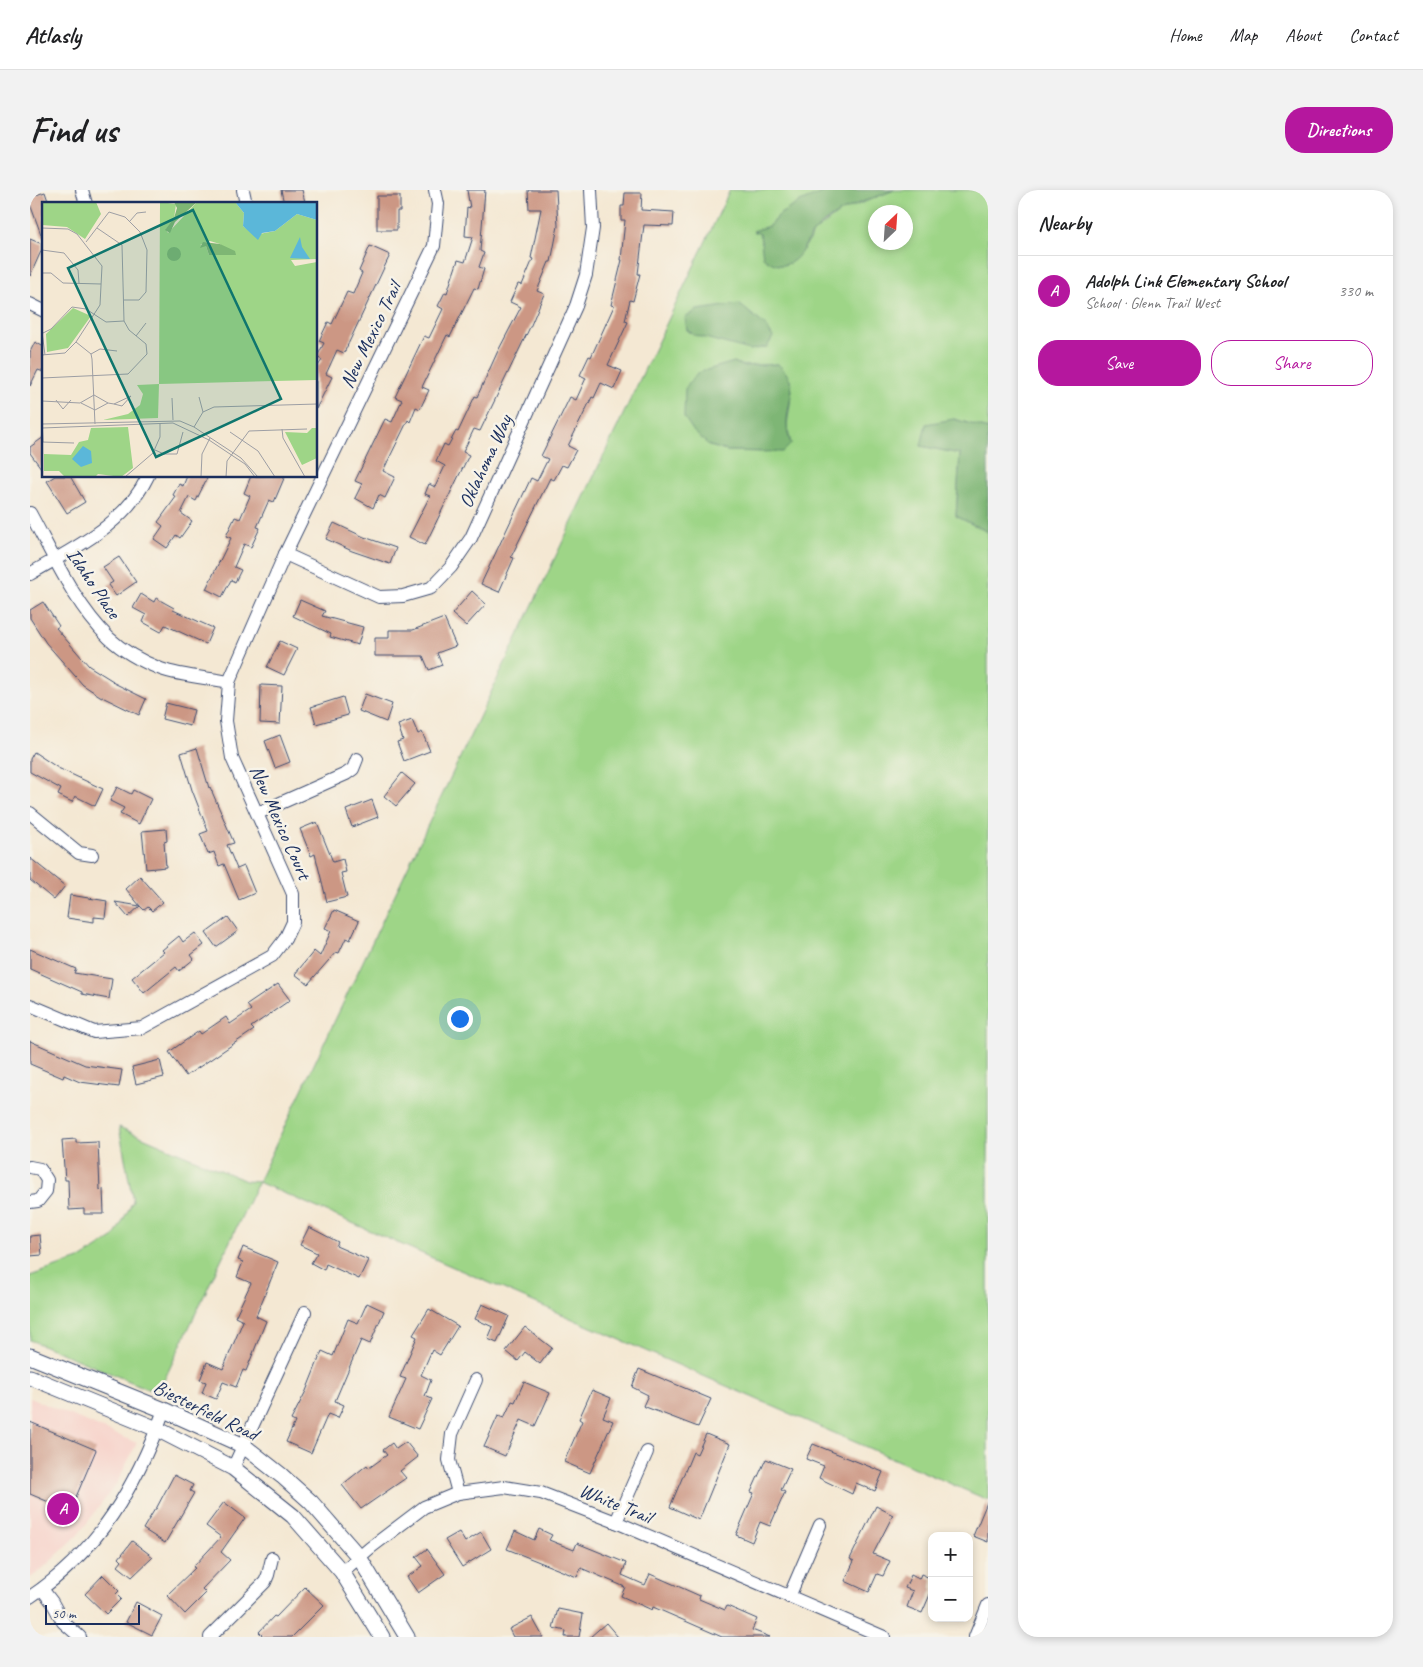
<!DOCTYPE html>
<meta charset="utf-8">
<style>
body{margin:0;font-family:Caveat,sans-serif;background:#f2f2f2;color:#202124}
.controls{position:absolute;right:15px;bottom:15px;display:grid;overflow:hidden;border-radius:10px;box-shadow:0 2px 8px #0003}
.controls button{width:45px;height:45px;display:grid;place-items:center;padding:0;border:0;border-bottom:1px solid #e0e0e0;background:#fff;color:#202124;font:25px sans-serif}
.compass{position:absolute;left:838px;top:15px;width:45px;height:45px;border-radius:50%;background:#fff;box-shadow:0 2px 8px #0003;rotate:25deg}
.scale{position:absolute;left:15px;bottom:12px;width:95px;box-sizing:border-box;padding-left:5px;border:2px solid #1b2f5e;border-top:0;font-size:14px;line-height:18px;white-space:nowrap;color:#1b2f5e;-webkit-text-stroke:4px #f7f3e8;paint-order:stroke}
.you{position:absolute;left:429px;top:828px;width:18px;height:18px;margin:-12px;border:4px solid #fff;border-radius:50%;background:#1a73e8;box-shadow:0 0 0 8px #1a73e833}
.badge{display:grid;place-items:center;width:32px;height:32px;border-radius:50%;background:#b5179e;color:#fff;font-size:16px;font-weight:700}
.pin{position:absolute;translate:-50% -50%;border:2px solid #fff;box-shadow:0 1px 5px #0006}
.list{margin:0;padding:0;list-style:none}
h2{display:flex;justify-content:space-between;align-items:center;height:65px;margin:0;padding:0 20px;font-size:21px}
h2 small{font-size:16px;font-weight:400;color:#757577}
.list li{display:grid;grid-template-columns:32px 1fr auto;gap:15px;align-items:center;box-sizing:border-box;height:70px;padding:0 20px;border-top:1px solid #e0e0e0}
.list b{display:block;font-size:19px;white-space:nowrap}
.list p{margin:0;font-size:16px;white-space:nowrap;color:#757577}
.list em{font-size:16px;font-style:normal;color:#757577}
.actions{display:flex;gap:10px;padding:15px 20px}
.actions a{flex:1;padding:11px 0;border:1px solid #b5179e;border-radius:20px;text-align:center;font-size:18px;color:#b5179e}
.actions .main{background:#b5179e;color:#fff}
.map{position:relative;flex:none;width:958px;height:1447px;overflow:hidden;border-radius:20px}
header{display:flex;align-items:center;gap:30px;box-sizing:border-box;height:70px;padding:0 25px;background:#fff;border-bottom:1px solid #e0e0e0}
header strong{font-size:24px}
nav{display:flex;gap:28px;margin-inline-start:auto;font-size:18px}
.intro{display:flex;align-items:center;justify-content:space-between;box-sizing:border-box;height:120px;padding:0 30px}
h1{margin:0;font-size:35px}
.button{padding:12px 22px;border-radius:20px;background:#b5179e;color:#fff;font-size:18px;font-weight:700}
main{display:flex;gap:30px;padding:0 30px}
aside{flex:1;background:#fff;border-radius:20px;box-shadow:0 2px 8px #0003}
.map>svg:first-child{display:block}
.built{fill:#f7d1c9}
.green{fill:#9ed587;stroke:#5c8272;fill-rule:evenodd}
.forest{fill:#7eb674;stroke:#4c7269}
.building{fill:#cc9784}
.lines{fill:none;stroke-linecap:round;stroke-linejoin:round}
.minor-casing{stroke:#3c4b70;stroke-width:14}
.tertiary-casing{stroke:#3c4b70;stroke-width:17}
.minor{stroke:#fff;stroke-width:12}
.tertiary{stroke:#fff;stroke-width:15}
.labels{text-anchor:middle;stroke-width:5;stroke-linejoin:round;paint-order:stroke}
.street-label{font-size:20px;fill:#1b2f5e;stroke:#f7f3e8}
.inset-road{fill:none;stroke:#9d9ea4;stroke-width:1}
.view{fill:#0f766e;fill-opacity:0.15;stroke:#0f766e;stroke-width:2.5}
.inset-edge{fill:none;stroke:#1b2f5e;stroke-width:2.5}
</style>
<header>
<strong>Atlasly</strong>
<nav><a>Home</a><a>Map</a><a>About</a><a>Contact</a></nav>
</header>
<div class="intro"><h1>Find us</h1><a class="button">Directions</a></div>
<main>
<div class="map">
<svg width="958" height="1447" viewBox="0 0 958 1447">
<rect width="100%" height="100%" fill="#f7f3e8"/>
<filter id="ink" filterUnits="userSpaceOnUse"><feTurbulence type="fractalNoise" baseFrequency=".02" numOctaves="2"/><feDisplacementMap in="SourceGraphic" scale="10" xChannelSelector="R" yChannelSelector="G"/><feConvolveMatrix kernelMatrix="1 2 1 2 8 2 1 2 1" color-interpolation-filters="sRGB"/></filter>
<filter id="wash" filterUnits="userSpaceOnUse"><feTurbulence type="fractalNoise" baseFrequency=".0096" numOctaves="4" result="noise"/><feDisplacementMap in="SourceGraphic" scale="20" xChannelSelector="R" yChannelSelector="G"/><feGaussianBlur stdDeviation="1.12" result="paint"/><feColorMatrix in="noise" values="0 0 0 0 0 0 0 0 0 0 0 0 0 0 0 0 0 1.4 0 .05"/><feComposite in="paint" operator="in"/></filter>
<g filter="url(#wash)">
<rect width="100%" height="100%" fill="#f4e8d3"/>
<polygon class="built" points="0,1208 107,1253 87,1293 47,1346 9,1382 0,1388"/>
<path class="green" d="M700,0H801L750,24L739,36L724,41L730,44L731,53L773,60L784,42L810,22L864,0H958V239L924,229L891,256L930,264L926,326L958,342V1310L228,992L128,1203L0,1150V1086L52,1068L84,1047L103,1011L89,937L216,991L228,992ZM846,22H876V52H846ZM704,172L713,176L748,174L762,200L757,235L761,254L734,262L697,261L680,256Z"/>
<g class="forest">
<path d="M798,0H864C837,11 806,19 785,41C774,52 772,71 754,75C746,76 739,72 733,67L730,44L723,41L739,36L750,24L770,12Z"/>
<polygon points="709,114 736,136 743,147 737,157 720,160 664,145 657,140 655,128 667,120"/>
<path d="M704,172L713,176L748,174C772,196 757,208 757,234C757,241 759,248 761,254L753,262L698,261L680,256L664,242L654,227L655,199L660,191L670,182Z"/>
<polygon points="924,229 958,239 958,342 926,326 930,264 891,256 896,234"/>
</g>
<g id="blocks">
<g class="building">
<polygon points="251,0 272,0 275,12 254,14"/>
<polygon points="437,0 455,0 450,61 454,63 449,77 454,79 448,99 444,98 420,147 417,145 392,197 399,200 390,219 386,217 380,232 378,230 353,281 365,287 355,308 349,305 343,318 325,308 332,294 325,291 355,229 362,232 372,210 365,207 394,146 399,148 413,119 408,116 415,102 417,103 428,70 435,72 443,47 435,46 437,17 440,18"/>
<polygon points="498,0 526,0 528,36 521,72 519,72 507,101 514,104 501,135 450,241 444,239 433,262 439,265 395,355 379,347 400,306 395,304 399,294 405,297 415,276 406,271 414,254 418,256 426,241 428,242 445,206 447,207 467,163 491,117 480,112 488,94 492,95 503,69 501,68 511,19 499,19"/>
<polygon points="15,2 19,14 14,14 14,47 12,47 0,14 0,7"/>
<polygon points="595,3 612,3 611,20 644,22 643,36 614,35 608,84 610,84 603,111 600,110 595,131 598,132 578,175 592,181 584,199 571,193 564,208 562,207 538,256 546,260 537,277 532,275 524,290 520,288 481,367 484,368 469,402 451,394 501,288 507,291 518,269 511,266 540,207 546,210 556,188 550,185 559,166 561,167 584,116 581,115 592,70 591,70 595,30 591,30 591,16 594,16"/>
<polygon points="347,6 370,6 370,21 367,21 367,40 347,40"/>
<polygon points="0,49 12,54 12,59 0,86"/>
<polygon points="340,56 360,65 314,163 307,160 296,184 302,187 286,219 286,179 292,170 287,167 294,153 289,151 298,132 302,134 317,102 323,104 332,83 329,81"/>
<polygon points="5,152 14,157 14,182 8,180 0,196 0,162"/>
<polygon points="14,247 14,282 0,263 0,257"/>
<polygon points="25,286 40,286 55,312 37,323 17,291"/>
<polygon points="157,286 178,286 166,311 159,307 151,323 162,331 150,348 146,345 137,358 124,349 133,336 128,332 146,307 143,305 149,294 153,296"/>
<polygon points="221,286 255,286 244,312 239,310 227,337 230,338 221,357 214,354 204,377 211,380 205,392 201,390 192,407 176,399 201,348 196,346 205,327 210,329 220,306 214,303"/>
<polygon points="304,333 334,347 366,358 360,374 322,361 296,349"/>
<polygon points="89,367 106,392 86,406 78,395 83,392 73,377"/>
<polygon points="442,401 456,414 436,436 422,424"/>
<polygon points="111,404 124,412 126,408 144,418 143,420 183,438 176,454 135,435 131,442 113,432 116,425 103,418"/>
<polygon points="270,410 295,421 292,426 333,437 328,455 300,447 301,444 263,426"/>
<polygon points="13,412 29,436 26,438 59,476 83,491 82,492 116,509 109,525 70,506 53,495 16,453 0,428 0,420"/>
<polygon points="414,428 426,456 407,463 412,475 399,480 393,466 345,466 345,448 359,448 359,440 383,440"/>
<polygon points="250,451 267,459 254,485 237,477"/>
<polygon points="231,495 252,496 250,534 230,533"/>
<polygon points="335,504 362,514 356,532 329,521"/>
<polygon points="313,507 318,525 286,534 281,517"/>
<polygon points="136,513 164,520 160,536 132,529"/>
<polygon points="382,530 388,544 392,542 400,561 374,571 367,552 373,550 368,535"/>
<polygon points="250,545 260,572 245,578 235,551"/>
<polygon points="167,558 179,598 180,597 204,653 197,655 207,679 214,676 225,703 209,710 194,674 189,676 184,662 178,664 170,644 178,641 162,600 151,563"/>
<polygon points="4,562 28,578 73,599 65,616 45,606 42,612 28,605 31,599 0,582 0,569"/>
<polygon points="372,583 385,594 366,616 354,606"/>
<polygon points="87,597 101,604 103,600 121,609 109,634 90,624 94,618 80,611"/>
<polygon points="342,610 348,627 322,637 316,620"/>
<polygon points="287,632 303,672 313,669 316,682 311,683 317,707 297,712 285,664 281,666 270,639"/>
<polygon points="136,639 137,651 134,652 136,677 116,679 112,641"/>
<polygon points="0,668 35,696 24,710 0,690"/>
<polygon points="110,686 133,712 122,721 118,717 114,720 110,716 98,727 85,712 110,716 96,699"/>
<polygon points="40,705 77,711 75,728 64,727 64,732 37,728"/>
<polygon points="304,720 329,731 320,750 316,748 309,763 306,762 278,794 265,784 284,761 290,766 301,741 295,738"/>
<polygon points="198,727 208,741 186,757 176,743"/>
<polygon points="165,743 174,755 161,765 164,769 149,781 146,777 114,803 102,788 134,762 132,760 149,746 153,752"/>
<polygon points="0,759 46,779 44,783 82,789 79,809 52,804 52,802 0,779"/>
<polygon points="248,794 260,810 221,837 224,840 156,886 139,862 169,841 171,844 196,827 200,834 221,820 217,815"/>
<polygon points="0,851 55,875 92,880 89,897 50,892 34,885 33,888 0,874"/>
<polygon points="130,870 134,887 106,894 102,877"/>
<polygon points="46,949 46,953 68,952 70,1000 73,999 74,1024 54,1024 54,1019 39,1020 38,990 35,990 32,950"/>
<polygon points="279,1037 308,1052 306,1056 338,1070 329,1089 296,1074 294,1080 281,1073 287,1063 270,1055"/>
<polygon points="10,1045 12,1065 0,1066 0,1046"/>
<polygon points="213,1057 248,1072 226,1126 236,1131 216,1181 213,1180 206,1197 193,1192 186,1209 172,1203 176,1192 170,1190 177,1172 193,1179 213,1131 205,1127 221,1093 207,1087 213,1072 208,1070"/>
<polygon points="337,1113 354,1121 340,1154 331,1150 305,1211 314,1215 308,1228 298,1224 281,1263 256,1252 265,1232 261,1230 276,1201 292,1161 303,1166 318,1129 328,1133"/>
<polygon points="452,1114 479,1126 467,1153 458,1149 463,1137 445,1129"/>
<polygon points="399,1119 428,1136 410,1165 402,1160 391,1185 401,1190 395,1206 402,1209 388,1239 359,1227 376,1189 370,1187 387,1147 383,1145"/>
<polygon points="495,1137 522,1158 510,1174 495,1162 488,1171 476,1161"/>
<polygon points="609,1179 681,1209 668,1237 613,1216 618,1205 602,1197"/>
<polygon points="494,1192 520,1203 505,1236 491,1230 475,1266 454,1257 468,1226 474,1228 482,1211 485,1212"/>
<polygon points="562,1200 581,1208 573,1227 583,1231 560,1283 534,1272 552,1231 549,1229"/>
<polygon points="0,1232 66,1260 40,1321 0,1304"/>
<polygon points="676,1244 700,1254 669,1330 640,1317 663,1262 667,1264"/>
<polygon points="376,1252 388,1267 370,1281 376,1288 331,1319 312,1295 337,1275 339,1278 357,1265 353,1260 362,1253 366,1259"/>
<polygon points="783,1254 853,1282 845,1301 826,1293 822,1304 789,1288 794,1276 776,1269"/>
<polygon points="736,1269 761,1279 751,1300 755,1302 740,1336 730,1332 722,1352 706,1345 724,1303 721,1302"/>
<polygon points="144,1285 163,1295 160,1301 164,1303 135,1353 113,1339 125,1319 126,1319"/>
<polygon points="958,1310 958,1352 943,1346"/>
<polygon points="194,1312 215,1328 191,1362 200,1370 172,1399 176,1403 155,1424 137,1405 165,1378 163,1377 191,1347 176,1336"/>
<polygon points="846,1316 863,1325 843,1364 860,1371 853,1386 847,1384 839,1402 815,1391 824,1371 820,1369"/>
<polygon points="509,1339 522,1345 519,1350 544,1360 547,1353 596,1373 592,1385 615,1395 620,1384 652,1398 670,1406 669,1409 695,1420 697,1416 727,1429 722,1440 740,1447 692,1447 623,1417 622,1420 591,1406 595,1397 551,1378 547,1387 477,1359 485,1341 504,1350"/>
<polygon points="429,1342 435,1352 451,1342 461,1359 432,1377 415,1350"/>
<polygon points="102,1351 123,1367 102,1387 88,1376 92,1371 89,1368"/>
<polygon points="397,1359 415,1384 388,1403 377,1387 393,1376 386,1367"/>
<polygon points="891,1384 902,1389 902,1400 892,1423 877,1417 883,1401 875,1398 881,1385 889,1389"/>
<polygon points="73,1385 89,1401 86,1404 91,1409 76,1424 55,1404"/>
<polygon points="275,1397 294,1415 262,1447 234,1447 229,1442 244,1426 246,1427"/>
<polygon points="106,1412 132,1426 122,1445 96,1432"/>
<polygon points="528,1419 553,1424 549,1447 535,1447 536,1441 523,1438"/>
<polygon points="502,1427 513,1447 483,1447 479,1439"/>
<polygon points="576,1433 588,1447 560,1447"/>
</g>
</g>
</g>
<g filter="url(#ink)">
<use href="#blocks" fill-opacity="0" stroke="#3c4b70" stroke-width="1"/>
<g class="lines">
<defs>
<g id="minor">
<polyline points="52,0 56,14"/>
<polyline points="213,0 216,14"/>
<polyline points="0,114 14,121"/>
<path d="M0,323C23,365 45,415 79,448C94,462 113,472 131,479C150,486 179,488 199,492"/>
<polyline points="255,364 349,407 373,406 401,398 421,377 441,348 546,116 556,85 563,38 561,0"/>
<path d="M0,384C45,357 94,336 118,286"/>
<polyline points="0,623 49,663 62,665"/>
<polyline points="228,623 316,584 323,579 327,569"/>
<polyline points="0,815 64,842 112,838 242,766 255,749 263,732 263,704 202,568 196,531 199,492 255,364 404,56 408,14 405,0"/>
<polyline points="0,977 10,979 17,990 16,1001 8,1011 0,1012"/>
<polyline points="203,1278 275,1122"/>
<polyline points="428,1303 419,1270 422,1244 446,1190"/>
<polyline points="586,1332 617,1262"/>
<polyline points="312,1382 340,1358 394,1317 428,1303 474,1297 511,1303 586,1332 854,1447"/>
<polyline points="12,1399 22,1412 33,1432 50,1447"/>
<path d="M0,1407C69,1361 106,1296 134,1220"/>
<polyline points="759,1407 790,1335"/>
<polyline points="180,1447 235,1392 238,1385 242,1368"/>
<polyline points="945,1447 958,1415"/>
</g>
<g id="tertiary">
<polyline points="0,1166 134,1220 214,1256 252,1286 281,1312 329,1367 377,1447"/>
<polyline points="0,1187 127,1239 203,1278 263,1326 312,1382 352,1447"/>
</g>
</defs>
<use href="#minor" class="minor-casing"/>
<use href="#tertiary" class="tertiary-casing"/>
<use href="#minor" class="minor"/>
<use href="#tertiary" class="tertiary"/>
</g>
</g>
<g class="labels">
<g class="street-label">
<text transform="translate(340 145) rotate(-64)" y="7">New Mexico Trail</text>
<text transform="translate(455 271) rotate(-65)" y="7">Oklahoma Way</text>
<text transform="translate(64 393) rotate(56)" y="7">Idaho Place</text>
<text transform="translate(251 632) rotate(66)" y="7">New Mexico Court</text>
<text transform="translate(176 1220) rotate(26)" y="7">Biesterfield Road</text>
<text transform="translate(586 1313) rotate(22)" y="7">White Trail</text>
</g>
</g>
<g transform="translate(12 12)">
<rect width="275" height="275" fill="#f4e8d3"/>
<path d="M0,0H54L59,12L43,37L25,25L0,23ZM118,0L134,2L132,17L124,27L126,31L155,0H193L202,11L201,24L212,33L233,29L255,12L275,18V57L249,58L253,64L275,60V178L117,182L116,216L61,218L86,212L98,203L101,192L95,183L117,182ZM168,39L178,42L187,49L167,53L164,44L158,43ZM31,106L49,114L26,146L5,150L4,132ZM86,225L91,266L79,275L56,272L53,275H23L17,269H2V252L29,253L37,240L46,238L49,226ZM270,226H275V256L260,263L243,230L265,231Z" fill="#9ed587" fill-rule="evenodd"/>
<path d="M132,0H155L133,20L128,31L123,28L132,16L135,6ZM161,40L178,42L193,49L194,53H167L164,44L158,46ZM125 52a7 7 0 1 1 14 0a7 7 0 1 1-14 0Z" fill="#7eb674"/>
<path d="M193,0H275V18L255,12L233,29L220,31L216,38L201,24L202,11ZM258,35L260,45L268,57L248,56ZM41,244L49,249L50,261L39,265L30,257Z" fill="#5bb7d9"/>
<path class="inset-road" d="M88,19L95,11L104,10M0,26L26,27L35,32L60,64L58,103L34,140L23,151L0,153M44,40L67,10L83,15L98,30L105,48L104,90L97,98H82M0,48L22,51L36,68L37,81M0,71H9L21,81L59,82M0,130L3,153M1,131L9,127L30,105L44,107L64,120L82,119M94,134L104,121M34,140L49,152L50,157L53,222M49,152L58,147L75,149M0,176L86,172L105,152L104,142L87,128L82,119L80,43L55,26M52,193L66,201L53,208M157,195L161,210M130,196L131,218M14,198L21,207L29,198M0,199L38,201L52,193M39,201L53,208M66,201L72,202L80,204L89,194L72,202M0,218L1,240M0,222L138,219L152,225L199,256L216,275M152,225L161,210L172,205L275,202M0,226L131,221L167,238L203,262L213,275M240,227L241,236L263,275M188,230L216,249L233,275M0,240L32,241M113,248L122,252H135L141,230M83,275L111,251L118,235V221M159,275L160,252L168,236M184,275L185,259L207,229L265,227"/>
<path class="view" d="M151,8L239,197L114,255L26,66Z"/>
<rect width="275" height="275" class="inset-edge"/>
</g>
</svg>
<div class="controls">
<button>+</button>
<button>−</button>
</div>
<svg class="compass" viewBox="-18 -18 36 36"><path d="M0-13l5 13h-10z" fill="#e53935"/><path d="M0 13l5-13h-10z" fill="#757577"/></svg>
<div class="scale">50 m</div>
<div class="you"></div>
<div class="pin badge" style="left:33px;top:1319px">A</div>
</div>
<aside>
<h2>Nearby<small></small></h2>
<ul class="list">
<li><span class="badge">A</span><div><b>Adolph Link Elementary School</b><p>School · Glenn Trail West</p></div><em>330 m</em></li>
</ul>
<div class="actions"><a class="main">Save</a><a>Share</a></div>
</aside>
</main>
